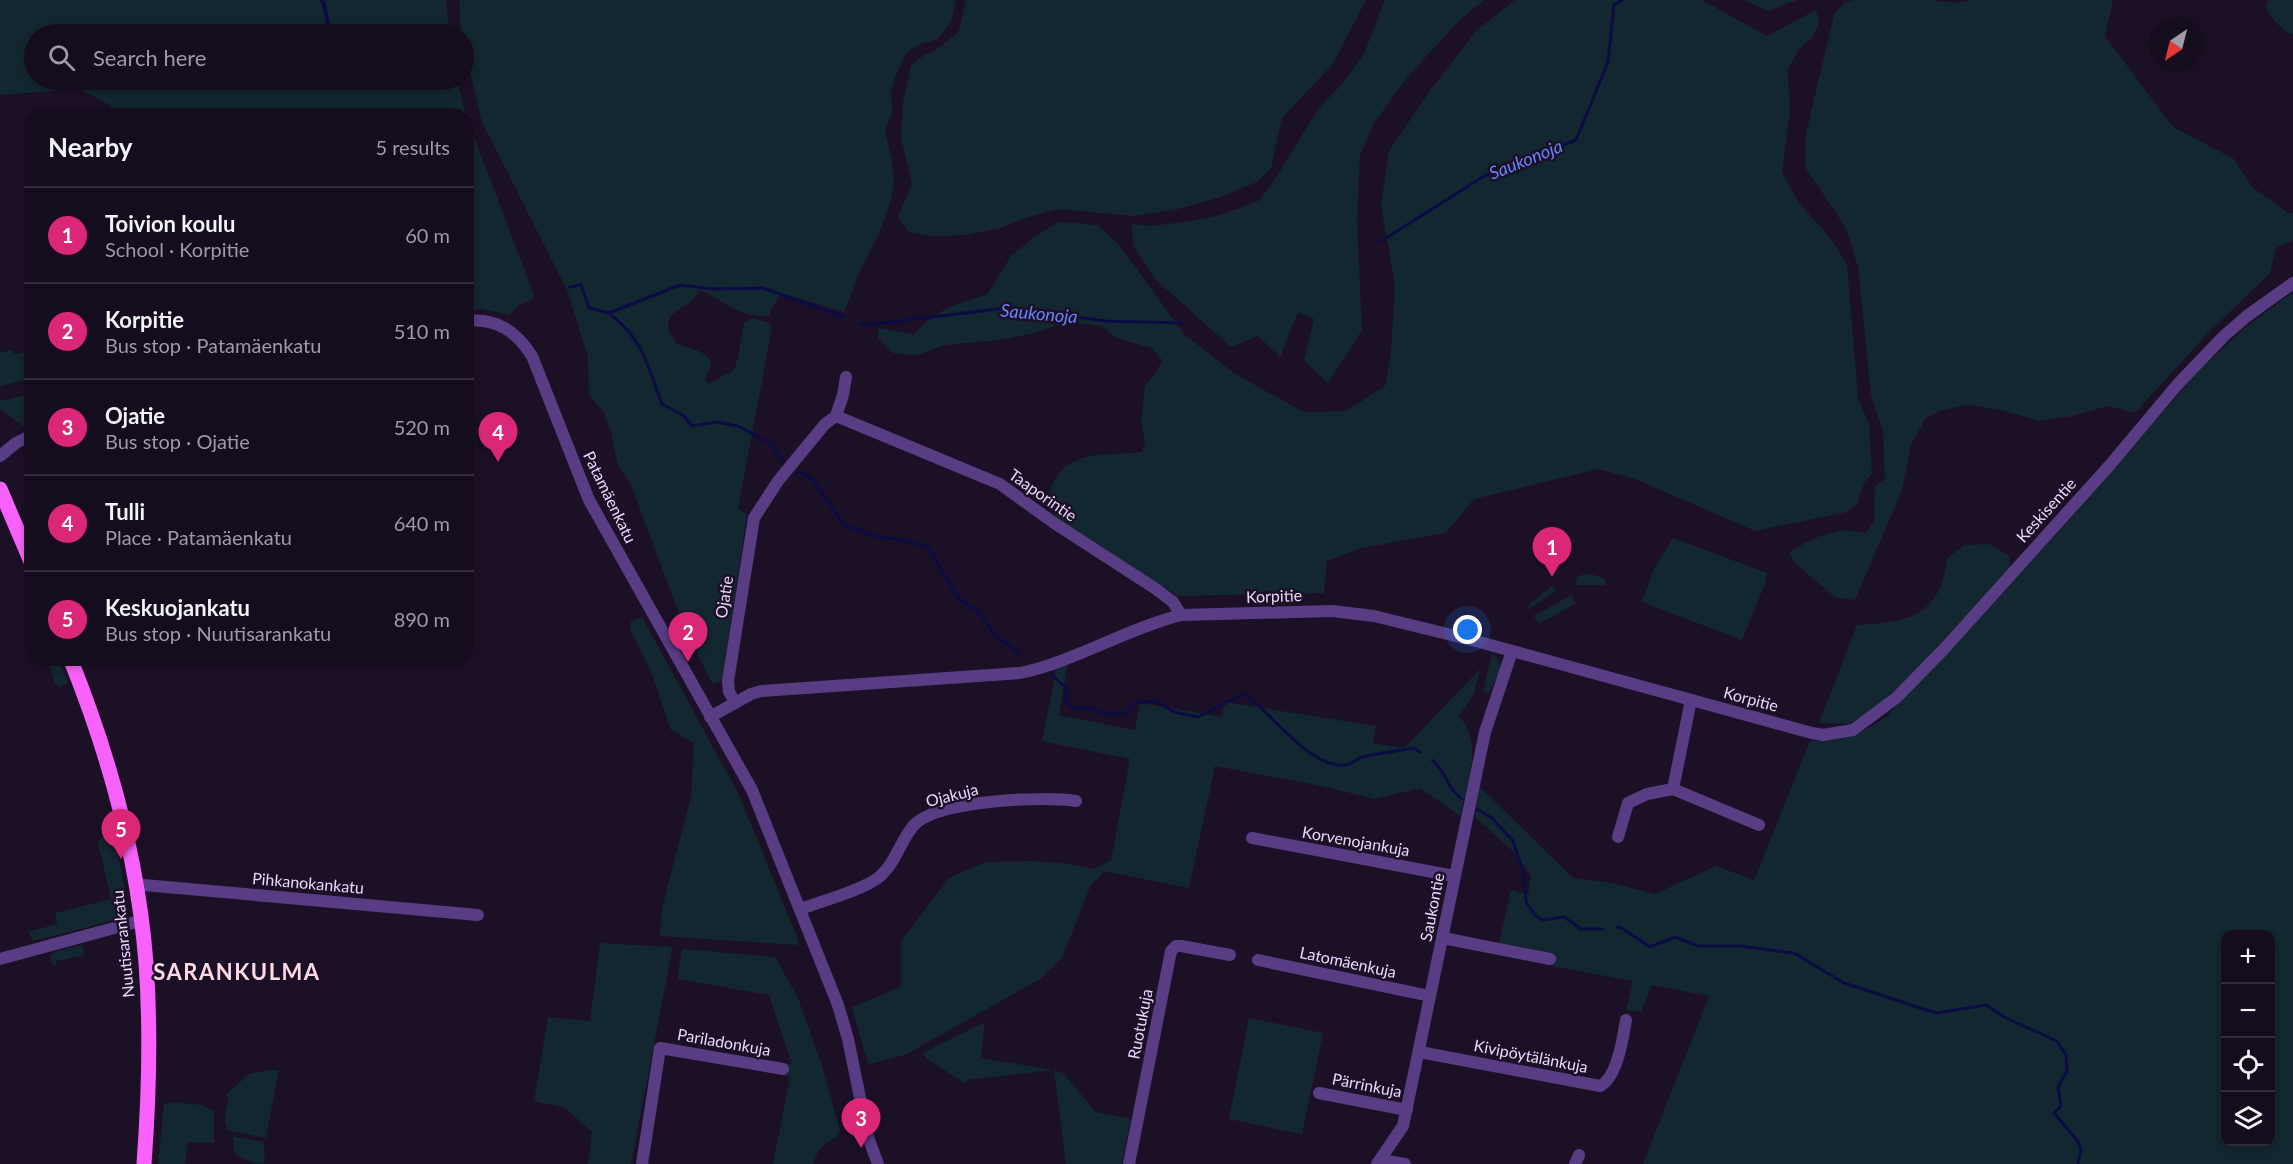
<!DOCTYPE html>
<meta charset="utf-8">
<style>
body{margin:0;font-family:Lato,sans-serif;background:#1e1526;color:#f1f3f6}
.controls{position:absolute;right:18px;bottom:18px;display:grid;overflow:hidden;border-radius:12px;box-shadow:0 3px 9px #0003}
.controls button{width:54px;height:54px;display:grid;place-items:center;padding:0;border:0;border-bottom:2px solid #342c3b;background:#150c1d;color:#f1f3f6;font:30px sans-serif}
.compass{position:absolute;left:2149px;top:18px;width:54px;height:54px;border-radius:50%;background:#150c1d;box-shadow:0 3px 9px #0003;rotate:215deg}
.you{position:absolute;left:1468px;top:630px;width:21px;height:21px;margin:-15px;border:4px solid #fff;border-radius:50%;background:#1a73e8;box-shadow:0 0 0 9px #1a73e833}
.badge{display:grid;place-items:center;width:39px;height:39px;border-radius:50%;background:#db2777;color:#fff;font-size:20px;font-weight:700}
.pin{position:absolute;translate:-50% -50px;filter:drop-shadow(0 2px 3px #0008)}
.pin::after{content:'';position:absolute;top:32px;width:21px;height:18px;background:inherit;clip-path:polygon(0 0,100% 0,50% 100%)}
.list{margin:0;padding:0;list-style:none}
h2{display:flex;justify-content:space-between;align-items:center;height:78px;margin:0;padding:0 24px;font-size:26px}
h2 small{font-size:20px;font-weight:400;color:#9d9ba4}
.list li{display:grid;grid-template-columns:39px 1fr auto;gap:18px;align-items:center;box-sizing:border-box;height:96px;padding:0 24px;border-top:2px solid #342c3b}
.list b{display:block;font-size:22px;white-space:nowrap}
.list p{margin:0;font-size:20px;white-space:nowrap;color:#9d9ba4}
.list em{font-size:20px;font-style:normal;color:#9d9ba4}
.icon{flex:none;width:33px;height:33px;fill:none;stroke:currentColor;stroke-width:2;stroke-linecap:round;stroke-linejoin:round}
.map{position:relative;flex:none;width:2293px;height:1164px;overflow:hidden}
.search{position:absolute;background:#150c1d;box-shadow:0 3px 9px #0003;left:24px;top:24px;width:450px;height:66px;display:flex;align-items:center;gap:15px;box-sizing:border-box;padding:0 21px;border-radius:33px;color:#9d9ba4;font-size:22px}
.panel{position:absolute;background:#150c1d;box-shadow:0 3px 9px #0003;left:24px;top:108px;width:450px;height:558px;border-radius:24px}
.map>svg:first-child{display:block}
.green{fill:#132730;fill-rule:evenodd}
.water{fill:#0c0c44}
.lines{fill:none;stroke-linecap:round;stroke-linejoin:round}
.stream{stroke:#0c0c44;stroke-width:3}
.minor{stroke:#593d84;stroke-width:12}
.major{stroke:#f862fa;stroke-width:15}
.labels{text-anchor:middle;stroke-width:5;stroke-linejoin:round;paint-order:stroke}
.street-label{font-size:16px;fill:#e9d7fe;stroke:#1c1027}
.water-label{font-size:18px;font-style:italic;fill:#6882fa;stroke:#1c1027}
.district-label{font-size:22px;font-weight:bold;letter-spacing:1.5px;fill:#fed9e3;stroke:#1c1027}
</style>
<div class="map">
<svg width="2293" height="1164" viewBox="0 0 2293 1164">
<rect width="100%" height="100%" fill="#1c1027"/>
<g class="green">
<polygon points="0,0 446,0 449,34 34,34 34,80 457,80 466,115 113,116 111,106 80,89 0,95"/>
<path d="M459,0H956L951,22L938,39L920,44L906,53L895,77L891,92L892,112L885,131L892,160L894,184L890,203L879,234L859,273L844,312L780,293L769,315C743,321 722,298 700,291L688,304L671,315L668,324L669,331L677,344L701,352L711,360L710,368L705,378L708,384L734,370C740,355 740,340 744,323L753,318L767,322L772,327L738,509L747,514L722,681L713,684L710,679L684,627L630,482L618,466L611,433L604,413L589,394L588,357L568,292L482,122L464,46V34H461Z"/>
<polygon points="966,0 1366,0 1332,65 1282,118 1271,168 1257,182 1221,197 1174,210 1133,216 1058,209 1025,218 1001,228 967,235 934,236 909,232 898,217 912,184 901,137 903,103 911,65 923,56 940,47 959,31"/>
<polygon points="1385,0 1484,0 1460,20 1410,74 1374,123 1360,155 1357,221 1362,330 1328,383 1304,361 1314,319 1298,312 1280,357 1258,336 1231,347 1156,280 1133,246 1132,224 1150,226 1184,222 1221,215 1260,200 1276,178 1318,109 1341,85 1364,54"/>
<path d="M1515,0H1702L1767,36L1816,10L1819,22L1813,37L1799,49L1788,69L1790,111L1782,172L1798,202L1829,236L1847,264L1858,398L1869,424L1872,474L1864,483L1857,505L1847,512L1755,531L1635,479L1599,469L1474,499L1446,533L1361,548L1327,561L1324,593L1178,596L1056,517L1046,503C1049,494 1052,483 1057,476C1076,449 1113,456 1142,452L1145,441L1141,421L1145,386L1156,373L1162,360L1152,348L1117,338L1101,326L1066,322L1038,332L1000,340L944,345L917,355L893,353L878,338L879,328L914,334C936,310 956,303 987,295L1011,256L1033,238L1058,222L1098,225L1119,245L1184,334L1235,374L1304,412L1346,411L1385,386L1391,351L1395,285L1381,205L1389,151L1431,89L1477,30Z"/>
<polygon points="1744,0 1797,0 1768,11"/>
<polygon points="1854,0 1930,0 1956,3 1973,0 2113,0 2105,36 2173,127 2234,159 2252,187 2288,213 2293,213 2293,240 2276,248 2270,273 2207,334 2135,413 2108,406 2072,416 2041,421 1997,409 1967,405 1940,411 1926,418 1911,444 1902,490 1855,600 1836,598 1795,563 1789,552 1814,538 1841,530 1866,533 1874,521 1875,486 1885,479 1883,432 1871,395 1858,267 1846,228 1805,167 1806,133 1834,15 1844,2"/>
<path d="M2268,0H2293V34C2280,30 2273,19 2266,8Z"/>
<polygon points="466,116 534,295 533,299 519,305 509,315 480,309 467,311"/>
<path d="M2293,292V1164H1643L1709,996L1652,985L1641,1012L1626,1010L1633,981L1551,966L1552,953L1499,943L1511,890L1528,894L1531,876L1515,853L1475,817L1479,786L1573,878L1611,883L1655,894L1716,866L1754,880L1810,741C1846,739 1855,738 1886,717L2062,528L2194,376L2243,329ZM2226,934H2270V1142H2226Z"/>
<polygon points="12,350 14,354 31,350 31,379 0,386 0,353"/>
<polygon points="31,394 31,424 23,426 0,409 0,401"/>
<polygon points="1673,538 1767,573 1766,581 1742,640 1642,602 1654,569"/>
<path d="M1989,544L2009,556L2010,567L1921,664L1878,707L1849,724L1819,723L1857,625C1908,622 1940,617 1947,559L1964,545Z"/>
<polygon points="1585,574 1594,575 1605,579 1605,585 1576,585 1577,577"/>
<polygon points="1552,586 1556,591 1526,611 1531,602"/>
<polygon points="1571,595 1576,603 1539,624 1534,616"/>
<polygon points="642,617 739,795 799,942 797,945 660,936 662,908 691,797 694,743 671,730 651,671 630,629 631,621"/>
<path d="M1492,653C1509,665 1495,680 1488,694L1483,691Z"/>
<polygon points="41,659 58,659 68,683 58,688 57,684 55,684 50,668"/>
<path d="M1067,665L1059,715L1135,730L1140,703L1222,717L1225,702L1376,726L1373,743L1404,748L1480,669L1474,694L1459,716C1484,744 1467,783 1460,816L1420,788L1375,799L1322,786L1215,766L1189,888L1104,871L1090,887L1062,958L1040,979L905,1055L868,1064L852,1007L901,987V941L949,878L985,862L1033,861L1069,864L1094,869L1111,860L1130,759L1042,741L1056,670Z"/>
<polygon points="111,836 115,838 127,902 124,914 104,923 33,941 28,932 57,924 55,913 111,899 98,842 102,838"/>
<polygon points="600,943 671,947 672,950 631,1164 588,1164 592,1132 565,1108 534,1101 548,1017 590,1021"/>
<polygon points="82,945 84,955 56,961 56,965 52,965 50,956 54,952"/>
<path d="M682,949L775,957L798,998L822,1066L840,1130L837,1137C823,1143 818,1149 813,1164H773L790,1077L784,1076L786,1064H792L769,995L677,979Z"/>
<polygon points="1249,1018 1323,1033 1302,1134 1229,1119"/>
<polygon points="985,1022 981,1058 1053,1070 966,1080 966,1084 926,1058 923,1053"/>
<path d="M268,1070H279L266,1138L229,1131C221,1121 227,1108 229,1098L226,1095L249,1074Z"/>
<polygon points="1054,1070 1063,1073 1096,1112 1131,1119 1122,1164 1066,1164"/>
<path d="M164,1103C178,1104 204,1101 214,1112V1143L188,1142L185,1164H158Z"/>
<path d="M233,1136L263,1142L265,1151L264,1164C256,1164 237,1159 234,1150C233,1146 234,1140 233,1136Z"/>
</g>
<path class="water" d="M319,0H324L326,3L330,26L337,33L364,29L385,34L359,32L331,34C322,25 327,11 319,0Z"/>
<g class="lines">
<g class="stream">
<polyline points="1380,242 1484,176 1576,140 1608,62 1614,5 1622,0"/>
<polyline points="570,287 581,285 589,308 609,313 680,285 713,289 763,288 844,317"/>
<path d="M609,313C644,340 647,365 662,404L684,416L692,426L717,422L738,426L771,444L783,461"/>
<polyline points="860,323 866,325 1006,308 1106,321 1182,323"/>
<polyline points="798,470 813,480 844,525 878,537 903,540 928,547 959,599 977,611 996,636 1020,654"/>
<polyline points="86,659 87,658"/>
<path d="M1051,674L1066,688L1065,701L1073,708H1090L1103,713L1124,714L1135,703L1155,701L1174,712L1198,717L1244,694C1273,713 1309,769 1346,765C1352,764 1357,758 1363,757C1380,753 1397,751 1414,748L1420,752"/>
<path d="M1432,760C1446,770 1447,789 1462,799"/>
<polyline points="1477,809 1492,818 1513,841 1524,874 1526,902 1535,915 1543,920 1564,917 1581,929 1603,929"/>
<polyline points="1617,927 1620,927 1650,947 1675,937 1698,946 1740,946 1794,953 1844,983 1936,1013 1986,1005 2006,1018 2057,1041 2066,1055 2067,1071 2058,1087 2061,1106 2054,1113 2077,1140 2081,1149 2078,1164"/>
</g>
<g class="minor">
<path d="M466,321C497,318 516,331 532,356L589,500L752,790L838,1005L848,1039L868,1137L878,1164"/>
<polyline points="836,416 1000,484 1054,523 1156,589 1173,602 1181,615"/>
<polyline points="0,456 16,443 32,435"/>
<polyline points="1691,700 1673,789 1759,825"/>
<polyline points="735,702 729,692 728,681 754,518 778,481 825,424 836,416 843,395 846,377"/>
<path d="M710,717L751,694L761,691L1020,673C1076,661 1126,629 1181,615L1332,611L1374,616L1476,641L1812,733L1823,735L1853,730L1896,698L1943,650L2109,466L2177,385L2224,336L2247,316L2293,283"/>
<polyline points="1618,837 1628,803 1647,794 1673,789"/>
<polyline points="1252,838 1454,876"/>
<polyline points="135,887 144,885 478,915"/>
<path d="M801,909C822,901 860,891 878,878C895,865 900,841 914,825C938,800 1043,796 1076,801"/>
<polyline points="1443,938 1550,959"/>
<polyline points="0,959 140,921"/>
<polyline points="1258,960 1430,996"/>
<path d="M1420,1052L1600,1086C1617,1078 1623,1038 1626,1020"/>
<polyline points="1319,1093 1407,1110"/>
<polyline points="1380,1160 1405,1164"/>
<polyline points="642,1164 660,1048 783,1069"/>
<polyline points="1129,1164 1171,951 1176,946 1181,946 1230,955"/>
<polyline points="1377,1164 1403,1126 1485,732 1512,651"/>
<polyline points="1575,1164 1579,1155"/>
</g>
<g class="major">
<polyline points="0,489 32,564"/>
<path d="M70,658C109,755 138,859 146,963C151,1030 149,1097 144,1164"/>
</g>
</g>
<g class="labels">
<g class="street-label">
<text transform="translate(1043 495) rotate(35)" y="6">Taaporintie</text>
<text transform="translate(610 497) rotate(64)" y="6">Patamäenkatu</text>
<text transform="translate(2046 510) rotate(-48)" y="6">Keskisentie</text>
<text transform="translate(1274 596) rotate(-2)" y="6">Korpitie</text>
<text transform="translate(724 597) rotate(-81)" y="6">Ojatie</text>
<text transform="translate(1751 699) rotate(15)" y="6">Korpitie</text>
<text transform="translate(952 795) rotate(-14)" y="6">Ojakuja</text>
<text transform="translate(1356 841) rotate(10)" y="6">Korvenojankuja</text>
<text transform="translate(308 883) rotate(5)" y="6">Pihkanokankatu</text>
<text transform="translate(1432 907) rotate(-79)" y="6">Saukontie</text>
<text transform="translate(123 944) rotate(-96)" y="6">Nuutisarankatu</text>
<text transform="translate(1348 962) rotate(12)" y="6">Latomäenkuja</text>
<text transform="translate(1140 1024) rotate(-79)" y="6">Ruotukuja</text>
<text transform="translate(724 1042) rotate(10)" y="6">Pariladonkuja</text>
<text transform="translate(1531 1056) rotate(11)" y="6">Kivipöytälänkuja</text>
<text transform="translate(1367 1085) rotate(11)" y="6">Pärrinkuja</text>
</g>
<g class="water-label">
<text transform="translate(1526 160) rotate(-22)" y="6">Saukonoja</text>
<text transform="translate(1039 314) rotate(5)" y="6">Saukonoja</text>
</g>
<g class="district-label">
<text x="237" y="980">SARANKULMA</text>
</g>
</g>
</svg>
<div class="controls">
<button>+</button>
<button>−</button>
<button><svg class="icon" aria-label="locate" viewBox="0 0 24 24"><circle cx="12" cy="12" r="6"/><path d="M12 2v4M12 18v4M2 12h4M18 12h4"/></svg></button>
<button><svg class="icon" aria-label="layers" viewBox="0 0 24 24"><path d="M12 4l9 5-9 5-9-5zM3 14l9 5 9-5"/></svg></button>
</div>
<svg class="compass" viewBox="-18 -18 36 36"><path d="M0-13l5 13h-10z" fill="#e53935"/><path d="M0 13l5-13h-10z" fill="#9d9ba4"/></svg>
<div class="you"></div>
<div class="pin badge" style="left:1552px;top:577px">1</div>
<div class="pin badge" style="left:688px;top:662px">2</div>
<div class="pin badge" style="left:861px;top:1148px">3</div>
<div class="pin badge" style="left:498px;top:462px">4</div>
<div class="pin badge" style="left:121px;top:859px">5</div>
<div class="search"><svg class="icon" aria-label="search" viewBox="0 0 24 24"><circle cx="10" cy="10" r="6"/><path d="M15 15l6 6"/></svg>Search here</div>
<section class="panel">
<h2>Nearby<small>5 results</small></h2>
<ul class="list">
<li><span class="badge">1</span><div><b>Toivion koulu</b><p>School · Korpitie</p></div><em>60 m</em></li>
<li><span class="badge">2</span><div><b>Korpitie</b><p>Bus stop · Patamäenkatu</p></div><em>510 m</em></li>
<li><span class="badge">3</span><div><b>Ojatie</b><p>Bus stop · Ojatie</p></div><em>520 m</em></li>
<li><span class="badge">4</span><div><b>Tulli</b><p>Place · Patamäenkatu</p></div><em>640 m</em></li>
<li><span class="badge">5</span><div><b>Keskuojankatu</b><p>Bus stop · Nuutisarankatu</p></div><em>890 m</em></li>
</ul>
</section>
</div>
